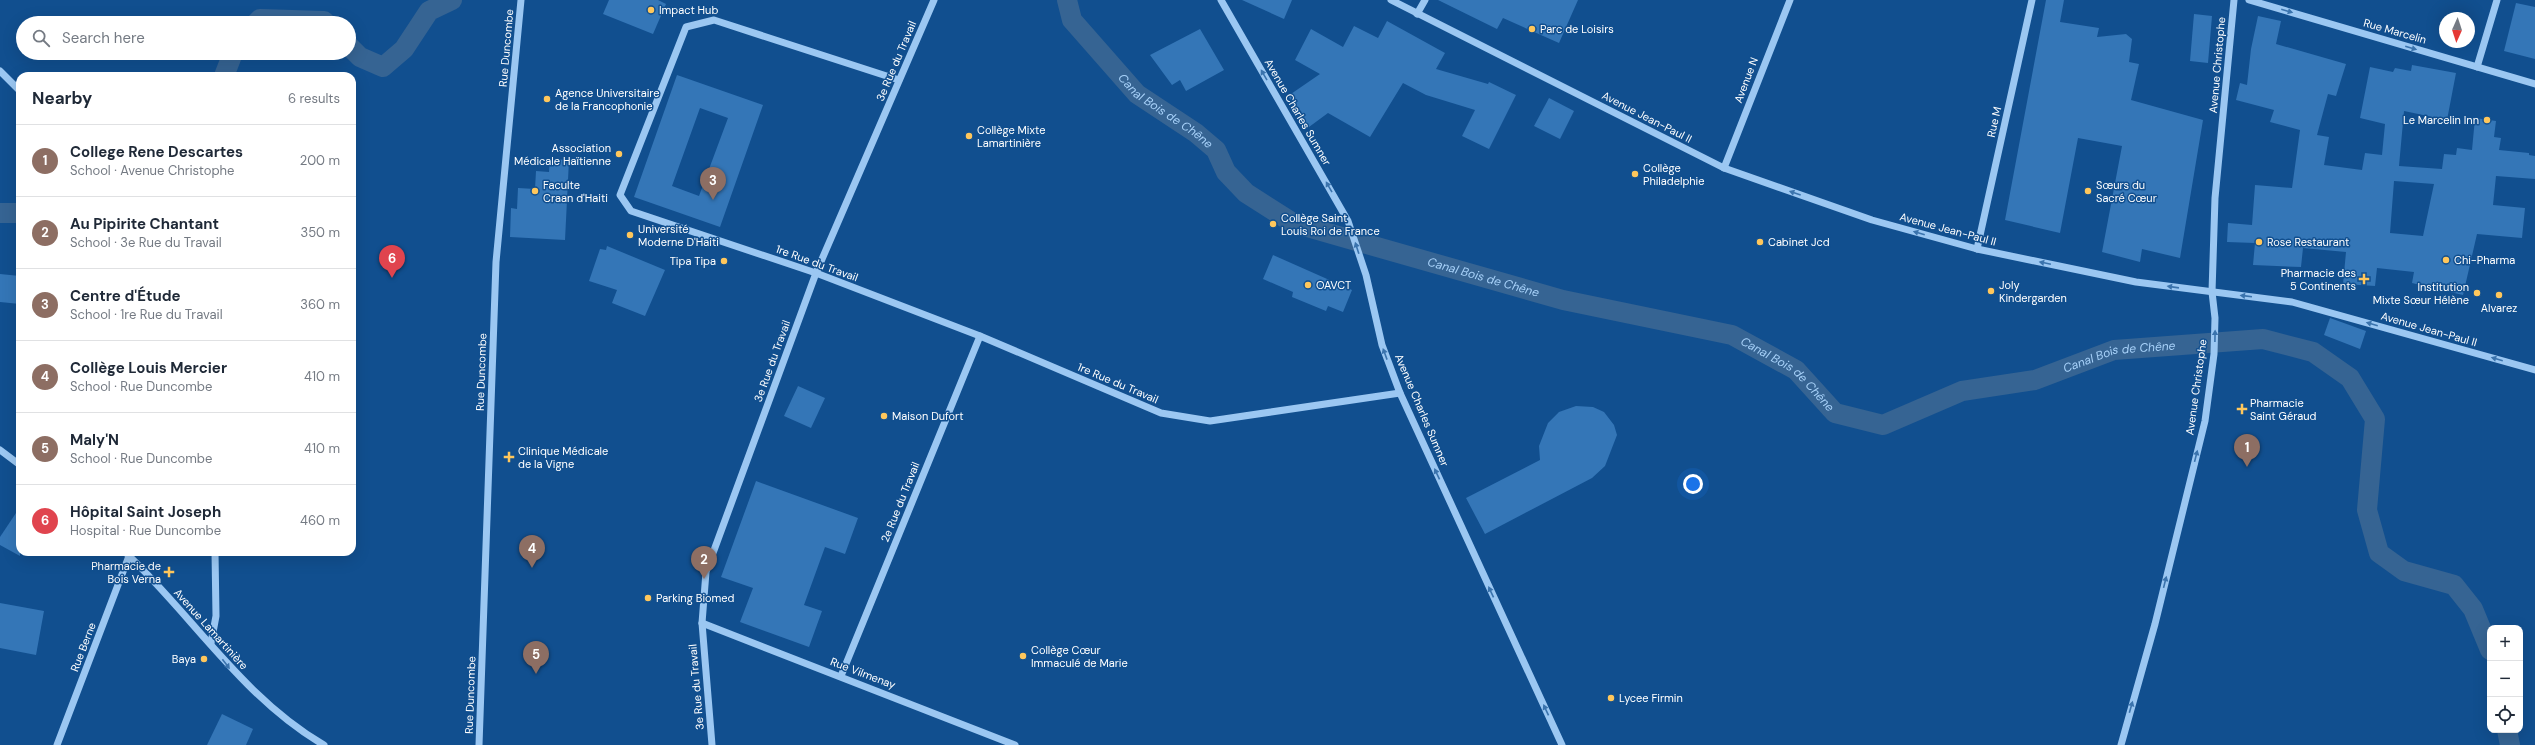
<!DOCTYPE html>
<meta charset="utf-8">
<style>
body{margin:0;font-family:"DM Sans",sans-serif;background:#f2f2f3;color:#1f2937}
.controls{position:absolute;right:12px;bottom:12px;display:grid;overflow:hidden;border-radius:8px;box-shadow:0 4px 16px #0002}
.controls button{width:36px;height:36px;display:grid;place-items:center;padding:0;border:0;border-bottom:1px solid #e0e1e3;background:#fff;color:#1f2937;font:20px sans-serif}
.compass{position:absolute;left:2439px;top:12px;width:36px;height:36px;border-radius:50%;background:#fff;box-shadow:0 4px 16px #0002;rotate:183deg}
.you{position:absolute;left:1693px;top:484px;width:14px;height:14px;margin:-10px;border:3px solid #fff;border-radius:50%;background:#1a73e8;box-shadow:0 0 0 6px #1a73e833}
.badge{display:grid;place-items:center;width:26px;height:26px;border-radius:50%;background:#847048;color:#fff;font-size:13px;font-weight:700}
.pin{position:absolute;translate:-50% -33px;filter:drop-shadow(0 1px 2px #0008)}
.pin::after{content:'';position:absolute;top:21px;width:14px;height:12px;background:inherit;clip-path:polygon(0 0,100% 0,50% 100%)}
.list{margin:0;padding:0;list-style:none}
h2{display:flex;justify-content:space-between;align-items:center;height:52px;margin:0;padding:0 16px;font-size:17px}
h2 small{font-size:13px;font-weight:400;color:#747a83}
.list li{display:grid;grid-template-columns:26px 1fr auto;gap:12px;align-items:center;box-sizing:border-box;height:72px;padding:0 16px;border-top:1px solid #e0e1e3}
.list b{display:block;font-size:15px;white-space:nowrap}
.list p{margin:0;font-size:13px;white-space:nowrap;color:#747a83}
.list em{font-size:13px;font-style:normal;color:#747a83}
.icon{flex:none;width:22px;height:22px;fill:none;stroke:currentColor;stroke-width:2;stroke-linecap:round;stroke-linejoin:round}
.map{position:relative;flex:none;width:2535px;height:745px;overflow:hidden}
.search{position:absolute;background:#fff;box-shadow:0 4px 16px #0002;left:16px;top:16px;width:340px;height:44px;display:flex;align-items:center;gap:10px;box-sizing:border-box;padding:0 14px;border-radius:22px;color:#747a83;font-size:15px}
.panel{position:absolute;background:#fff;box-shadow:0 4px 16px #0002;left:16px;top:72px;width:340px;height:484px;border-radius:12px}
.map>svg:first-child{display:block}
.lines{fill:none;stroke-linecap:round;stroke-linejoin:round}
.canal{stroke:#366493;stroke-width:20}
.building{fill:#3476b7;fill-rule:evenodd}
.minor{stroke:#9bc7f2;stroke-width:7}
.oneway{fill:#3a73ad}
.poi-dot{fill:#ffc75c;stroke:#114f8f;stroke-width:1.5}
.labels{text-anchor:middle;stroke-width:3;stroke-linejoin:round;paint-order:stroke}
.poi-label{font-size:11px;fill:#fff;stroke:#114f8f;text-anchor:start}
.street-label{font-size:11px;fill:#fff;stroke:#114f8f}
.water-label{font-size:12px;font-style:italic;fill:#a7d1f9;stroke:#114f8f}
</style>
<div class="map">
<svg width="2535" height="745" viewBox="0 0 2535 745">
<rect width="100%" height="100%" fill="#114f8f"/>
<g class="lines">
<g class="canal">
<path id="s1" d="M1067,0L1072,20L1137,94L1196,133L1216,150L1226,172L1246,193L1293,223L1563,300L1732,335L1796,370L1835,413L1883,425L1962,391L2035,380L2114,350L2263,339L2313,352L2350,378L2375,419L2367,510L2379,553L2404,571L2454,585L2473,609L2490,650"/>
<polyline points="256,23 260,19 324,21 326,23"/>
<polyline points="349,46 360,57 383,67 404,49 429,11 452,0"/>
<polyline points="224,76 233,53"/>
<polyline points="0,213 20,213"/>
<polyline points="2507,730 2510,745"/>
</g>
</g>
<g class="building">
<polygon points="609,0 658,0 666,4 653,34 603,14"/>
<polygon points="1242,0 1292,0 1284,19"/>
<polygon points="1438,0 1578,0 1559,43 1503,18 1497,29"/>
<polygon points="2046,0 2064,0 2060,22 2099,28 2097,37 2126,34 2132,39 2129,62 2139,64 2131,100 2203,120 2180,258 2142,249 2140,262 2102,252 2122,146 2078,138 2060,233 2005,220"/>
<polygon points="2516,3 2535,7 2535,59 2504,51"/>
<polygon points="2194,14 2212,16 2208,63 2190,61"/>
<path d="M2258,16L2281,21L2276,44L2346,64L2336,96L2328,94L2317,135L2329,137L2324,165L2362,170L2365,153L2382,155L2385,124L2360,118L2370,67L2393,72L2395,68L2411,71L2412,65L2456,73L2447,120L2404,111L2399,166L2442,169L2444,154L2456,155L2457,148L2472,150L2475,118L2496,121L2494,137L2501,138L2499,150L2529,153V155L2535,156V179L2496,176L2493,205L2525,208L2522,238L2477,234L2463,295L2412,283L2414,272L2377,268L2375,286L2343,284L2346,252L2303,248L2301,267L2253,265L2255,243L2227,242L2228,223L2252,225L2255,185L2292,188L2300,130L2270,122L2274,110L2236,100L2240,83L2247,85L2251,49ZM2394,181L2434,184L2423,236L2390,233Z"/>
<polygon points="1387,21 1445,53 1436,69 1488,84 1489,82 1516,95 1489,149 1462,136 1475,110 1426,95 1403,83 1370,137 1328,113 1309,127 1288,96 1320,74 1295,60 1311,29 1343,47 1354,26 1378,38"/>
<polygon points="1200,29 1224,70 1186,91 1180,80 1172,85 1150,55"/>
<path d="M677,75L763,105L720,227L634,197ZM700,108L728,118L699,196L672,186Z"/>
<polygon points="1549,98 1574,111 1560,139 1534,126"/>
<polygon points="550,159 569,160 565,240 510,237 511,208 517,209 518,188 535,189 536,171 549,172"/>
<polygon points="607,246 665,270 645,316 612,303 617,290 589,281 600,249 606,250"/>
<polygon points="1273,255 1352,290 1343,312 1328,306 1326,311 1292,297 1293,292 1263,279"/>
<polygon points="0,274 20,276 20,304 0,302"/>
<polygon points="2330,318 2366,331 2360,349 2324,335"/>
<polygon points="798,386 825,398 811,428 784,416"/>
<polygon points="1576,406 1593,407 1604,412 1614,425 1617,435 1605,466 1592,478 1485,534 1466,498 1540,460 1539,446 1548,423 1559,412"/>
<polygon points="756,481 858,518 845,554 825,547 804,605 822,611 809,647 740,622 753,588 721,577"/>
<polygon points="20,507 20,556 0,545 0,537"/>
<polygon points="0,603 44,611 36,655 0,648"/>
<polygon points="222,714 253,729 246,745 207,745"/>
</g>
<g class="lines">
<g class="minor">
<polyline points="1221,0 1348,221 1366,275 1382,345 1400,393 1562,745"/>
<polyline points="1391,0 1724,168 1872,220 1977,249 2136,282 2292,302 2535,370"/>
<polyline points="2249,0 2535,84"/>
<polyline points="1417,14 1425,0"/>
<polyline points="2477,67 2497,0"/>
<polyline points="0,71 20,91"/>
<polyline points="899,80 714,20 686,27 620,195 631,211 816,273 980,336 1161,413 1210,421 1400,393"/>
<polyline points="1724,168 1790,0"/>
<polyline points="1977,249 2032,0"/>
<polyline points="0,450 20,465"/>
<path d="M125,552C192,615 243,698 324,745"/>
<polyline points="702,623 1015,745"/>
<polyline points="211,643 216,616 215,552"/>
<polyline points="841,676 980,336"/>
<polyline points="57,745 129,556"/>
<polyline points="479,745 496,262 521,0"/>
<polyline points="712,745 702,623 706,572 816,273 934,0"/>
<polyline points="2121,745 2155,624 2205,421 2214,354 2215,318 2212,292 2215,198 2234,0"/>
</g>
</g>
<defs><path id="oneway-solid" d="M-6-.8H1V-3.2L6.5 0L1 3.2V.8H-6Z"/></defs>
<g class="oneway">
<use href="#oneway-solid" transform="translate(2287 11) rotate(16)"/>
<use href="#oneway-solid" transform="translate(2411 48) rotate(16)"/>
<use href="#oneway-solid" transform="translate(1264 75) rotate(-120)"/>
<use href="#oneway-solid" transform="translate(1329 187) rotate(-120)"/>
<use href="#oneway-solid" transform="translate(1795 193) rotate(-161)"/>
<use href="#oneway-solid" transform="translate(1919 233) rotate(-164)"/>
<use href="#oneway-solid" transform="translate(1357 248) rotate(-108)"/>
<use href="#oneway-solid" transform="translate(2045 263) rotate(-168)"/>
<use href="#oneway-solid" transform="translate(2173 287) rotate(-172)"/>
<use href="#oneway-solid" transform="translate(2246 296) rotate(-173)"/>
<use href="#oneway-solid" transform="translate(2372 324) rotate(-164)"/>
<use href="#oneway-solid" transform="translate(2215 336) rotate(-89)"/>
<use href="#oneway-solid" transform="translate(1385 354) rotate(-110)"/>
<use href="#oneway-solid" transform="translate(2497 359) rotate(-164)"/>
<use href="#oneway-solid" transform="translate(2196 456) rotate(-76)"/>
<use href="#oneway-solid" transform="translate(1437 474) rotate(-115)"/>
<use href="#oneway-solid" transform="translate(2165 582) rotate(-76)"/>
<use href="#oneway-solid" transform="translate(1491 592) rotate(-115)"/>
<use href="#oneway-solid" transform="translate(226 664) rotate(53)"/>
<use href="#oneway-solid" transform="translate(2131 707) rotate(-74)"/>
<use href="#oneway-solid" transform="translate(1546 710) rotate(-115)"/>
</g>
<g class="poi-dot">
<circle cx="651" cy="10" r="4"/>
<circle cx="1532" cy="29" r="4"/>
<circle cx="547" cy="99" r="4"/>
<circle cx="2487" cy="120" r="4"/>
<circle cx="969" cy="136" r="4"/>
<circle cx="619" cy="154" r="4"/>
<circle cx="1635" cy="174" r="4"/>
<circle cx="535" cy="191" r="4"/>
<circle cx="2088" cy="191" r="4"/>
<circle cx="1273" cy="224" r="4"/>
<circle cx="630" cy="235" r="4"/>
<circle cx="1760" cy="242" r="4"/>
<circle cx="2259" cy="242" r="4"/>
<circle cx="2446" cy="260" r="4"/>
<circle cx="724" cy="261" r="4"/>
<path d="M2362 273h4v4h4v4h-4v4h-4v-4h-4v-4h4z"/>
<circle cx="1308" cy="285" r="4"/>
<circle cx="1991" cy="291" r="4"/>
<circle cx="2477" cy="293" r="4"/>
<circle cx="2499" cy="295" r="4"/>
<path d="M2240 403h4v4h4v4h-4v4h-4v-4h-4v-4h4z"/>
<circle cx="884" cy="416" r="4"/>
<path d="M507 451h4v4h4v4h-4v4h-4v-4h-4v-4h4z"/>
<path d="M167 566h4v4h4v4h-4v4h-4v-4h-4v-4h4z"/>
<circle cx="648" cy="598" r="4"/>
<circle cx="1023" cy="656" r="4"/>
<circle cx="204" cy="659" r="4"/>
<circle cx="1611" cy="698" r="4"/>
</g>
<g class="labels">
<g class="poi-label">
<text x="659" y="14">Impact Hub</text>
<text x="1540" y="33">Parc de Loisirs</text>
<text x="555" y="97">Agence Universitaire<tspan x="555" dy="13">de la Francophonie</tspan></text>
<text x="2479" y="124" text-anchor="end">Le Marcelin Inn</text>
<text x="977" y="134">Collège Mixte<tspan x="977" dy="13">Lamartinière</tspan></text>
<text x="611" y="152" text-anchor="end">Association<tspan x="611" dy="13">Médicale Haïtienne</tspan></text>
<text x="1643" y="172">Collège<tspan x="1643" dy="13">Philadelphie</tspan></text>
<text x="543" y="189">Faculte<tspan x="543" dy="13">Craan d'Haiti</tspan></text>
<text x="2096" y="189">Sœurs du<tspan x="2096" dy="13">Sacré Cœur</tspan></text>
<text x="1281" y="222">Collège Saint<tspan x="1281" dy="13">Louis Roi de France</tspan></text>
<text x="638" y="233">Université<tspan x="638" dy="13">Moderne D'Haiti</tspan></text>
<text x="1768" y="246">Cabinet Jcd</text>
<text x="2267" y="246">Rose Restaurant</text>
<text x="2454" y="264">Chi-Pharma</text>
<text x="716" y="265" text-anchor="end">Tipa Tipa</text>
<text x="2356" y="277" text-anchor="end">Pharmacie des<tspan x="2356" dy="13">5 Continents</tspan></text>
<text x="1316" y="289">OAVCT</text>
<text x="1999" y="289">Joly<tspan x="1999" dy="13">Kindergarden</tspan></text>
<text x="2469" y="291" text-anchor="end">Institution<tspan x="2469" dy="13">Mixte Sœur Hélène</tspan></text>
<text x="2499" y="312" text-anchor="middle">Alvarez</text>
<text x="2250" y="407">Pharmacie<tspan x="2250" dy="13">Saint Géraud</tspan></text>
<text x="892" y="420">Maison Dufort</text>
<text x="518" y="455">Clinique Médicale<tspan x="518" dy="13">de la Vigne</tspan></text>
<text x="161" y="570" text-anchor="end">Pharmacie de<tspan x="161" dy="13">Bois Verna</tspan></text>
<text x="656" y="602">Parking Biomed</text>
<text x="1031" y="654">Collège Cœur<tspan x="1031" dy="13">Immaculé de Marie</tspan></text>
<text x="196" y="663" text-anchor="end">Baya</text>
<text x="1619" y="702">Lycee Firmin</text>
</g>
<g class="street-label">
<text transform="translate(2395 31) rotate(16)" y="4">Rue Marcelin</text>
<text transform="translate(506 48) rotate(-85)" y="4">Rue Duncombe</text>
<text transform="translate(896 61) rotate(-67)" y="4">3e Rue du Travail</text>
<text transform="translate(2217 65) rotate(-85)" y="4">Avenue Christophe</text>
<text transform="translate(1746 80) rotate(-69)" y="4">Avenue N</text>
<text transform="translate(1298 112) rotate(60)" y="4">Avenue Charles Sumner</text>
<text transform="translate(1647 117) rotate(27)" y="4">Avenue Jean-Paul II</text>
<text transform="translate(1994 122) rotate(-77)" y="4">Rue M</text>
<text transform="translate(1948 229) rotate(15)" y="4">Avenue Jean-Paul II</text>
<text transform="translate(817 263) rotate(20)" y="4">1re Rue du Travail</text>
<text transform="translate(2429 329) rotate(16)" y="4">Avenue Jean-Paul II</text>
<text transform="translate(772 361) rotate(-70)" y="4">3e Rue du Travail</text>
<text transform="translate(481 372) rotate(-88)" y="4">Rue Duncombe</text>
<text transform="translate(1118 383) rotate(23)" y="4">1re Rue du Travail</text>
<text transform="translate(2196 387) rotate(-82)" y="4">Avenue Christophe</text>
<text transform="translate(1422 410) rotate(67)" y="4">Avenue Charles Sumner</text>
<text transform="translate(900 502) rotate(-68)" y="4">2e Rue du Travail</text>
<text transform="translate(211 629) rotate(48)" y="4">Avenue Lamartinière</text>
<text transform="translate(83 647) rotate(-69)" y="4">Rue Berne</text>
<text transform="translate(863 673) rotate(21)" y="4">Rue Vilmenay</text>
<text transform="translate(696 687) rotate(-95)" y="4">3e Rue du Travail</text>
<text transform="translate(470 695) rotate(-88)" y="4">Rue Duncombe</text>
</g>
<g class="water-label">
<text dy="4" stroke="none"><textPath href="#s1" startOffset="152">Canal Bois de Chêne</textPath></text>
<text dy="4" stroke="none"><textPath href="#s1" startOffset="523">Canal Bois de Chêne</textPath></text>
<text dy="4" stroke="none"><textPath href="#s1" startOffset="1207">Canal Bois de Chêne</textPath></text>
<text dy="4" stroke="none"><textPath href="#s1" startOffset="847">Canal Bois de Chêne</textPath></text>
</g>
</g>
</svg>
<div class="controls">
<button>+</button>
<button>−</button>
<button><svg class="icon" aria-label="locate" viewBox="0 0 24 24"><circle cx="12" cy="12" r="6"/><path d="M12 2v4M12 18v4M2 12h4M18 12h4"/></svg></button>
</div>
<svg class="compass" viewBox="-18 -18 36 36"><path d="M0-13l5 13h-10z" fill="#e53935"/><path d="M0 13l5-13h-10z" fill="#747a83"/></svg>
<div class="you"></div>
<div class="pin badge" style="left:2247px;top:467px;background:#8d6e63">1</div>
<div class="pin badge" style="left:704px;top:579px;background:#8d6e63">2</div>
<div class="pin badge" style="left:713px;top:200px;background:#8d6e63">3</div>
<div class="pin badge" style="left:532px;top:568px;background:#8d6e63">4</div>
<div class="pin badge" style="left:536px;top:674px;background:#8d6e63">5</div>
<div class="pin badge" style="left:392px;top:278px;background:#e0444e">6</div>
<div class="search"><svg class="icon" aria-label="search" viewBox="0 0 24 24"><circle cx="10" cy="10" r="6"/><path d="M15 15l6 6"/></svg>Search here</div>
<section class="panel">
<h2>Nearby<small>6 results</small></h2>
<ul class="list">
<li><span class="badge" style="background:#8d6e63">1</span><div><b>College Rene Descartes</b><p>School · Avenue Christophe</p></div><em>200 m</em></li>
<li><span class="badge" style="background:#8d6e63">2</span><div><b>Au Pipirite Chantant</b><p>School · 3e Rue du Travail</p></div><em>350 m</em></li>
<li><span class="badge" style="background:#8d6e63">3</span><div><b>Centre d'Étude</b><p>School · 1re Rue du Travail</p></div><em>360 m</em></li>
<li><span class="badge" style="background:#8d6e63">4</span><div><b>Collège Louis Mercier</b><p>School · Rue Duncombe</p></div><em>410 m</em></li>
<li><span class="badge" style="background:#8d6e63">5</span><div><b>Maly'N</b><p>School · Rue Duncombe</p></div><em>410 m</em></li>
<li><span class="badge" style="background:#e0444e">6</span><div><b>Hôpital Saint Joseph</b><p>Hospital · Rue Duncombe</p></div><em>460 m</em></li>
</ul>
</section>
</div>
